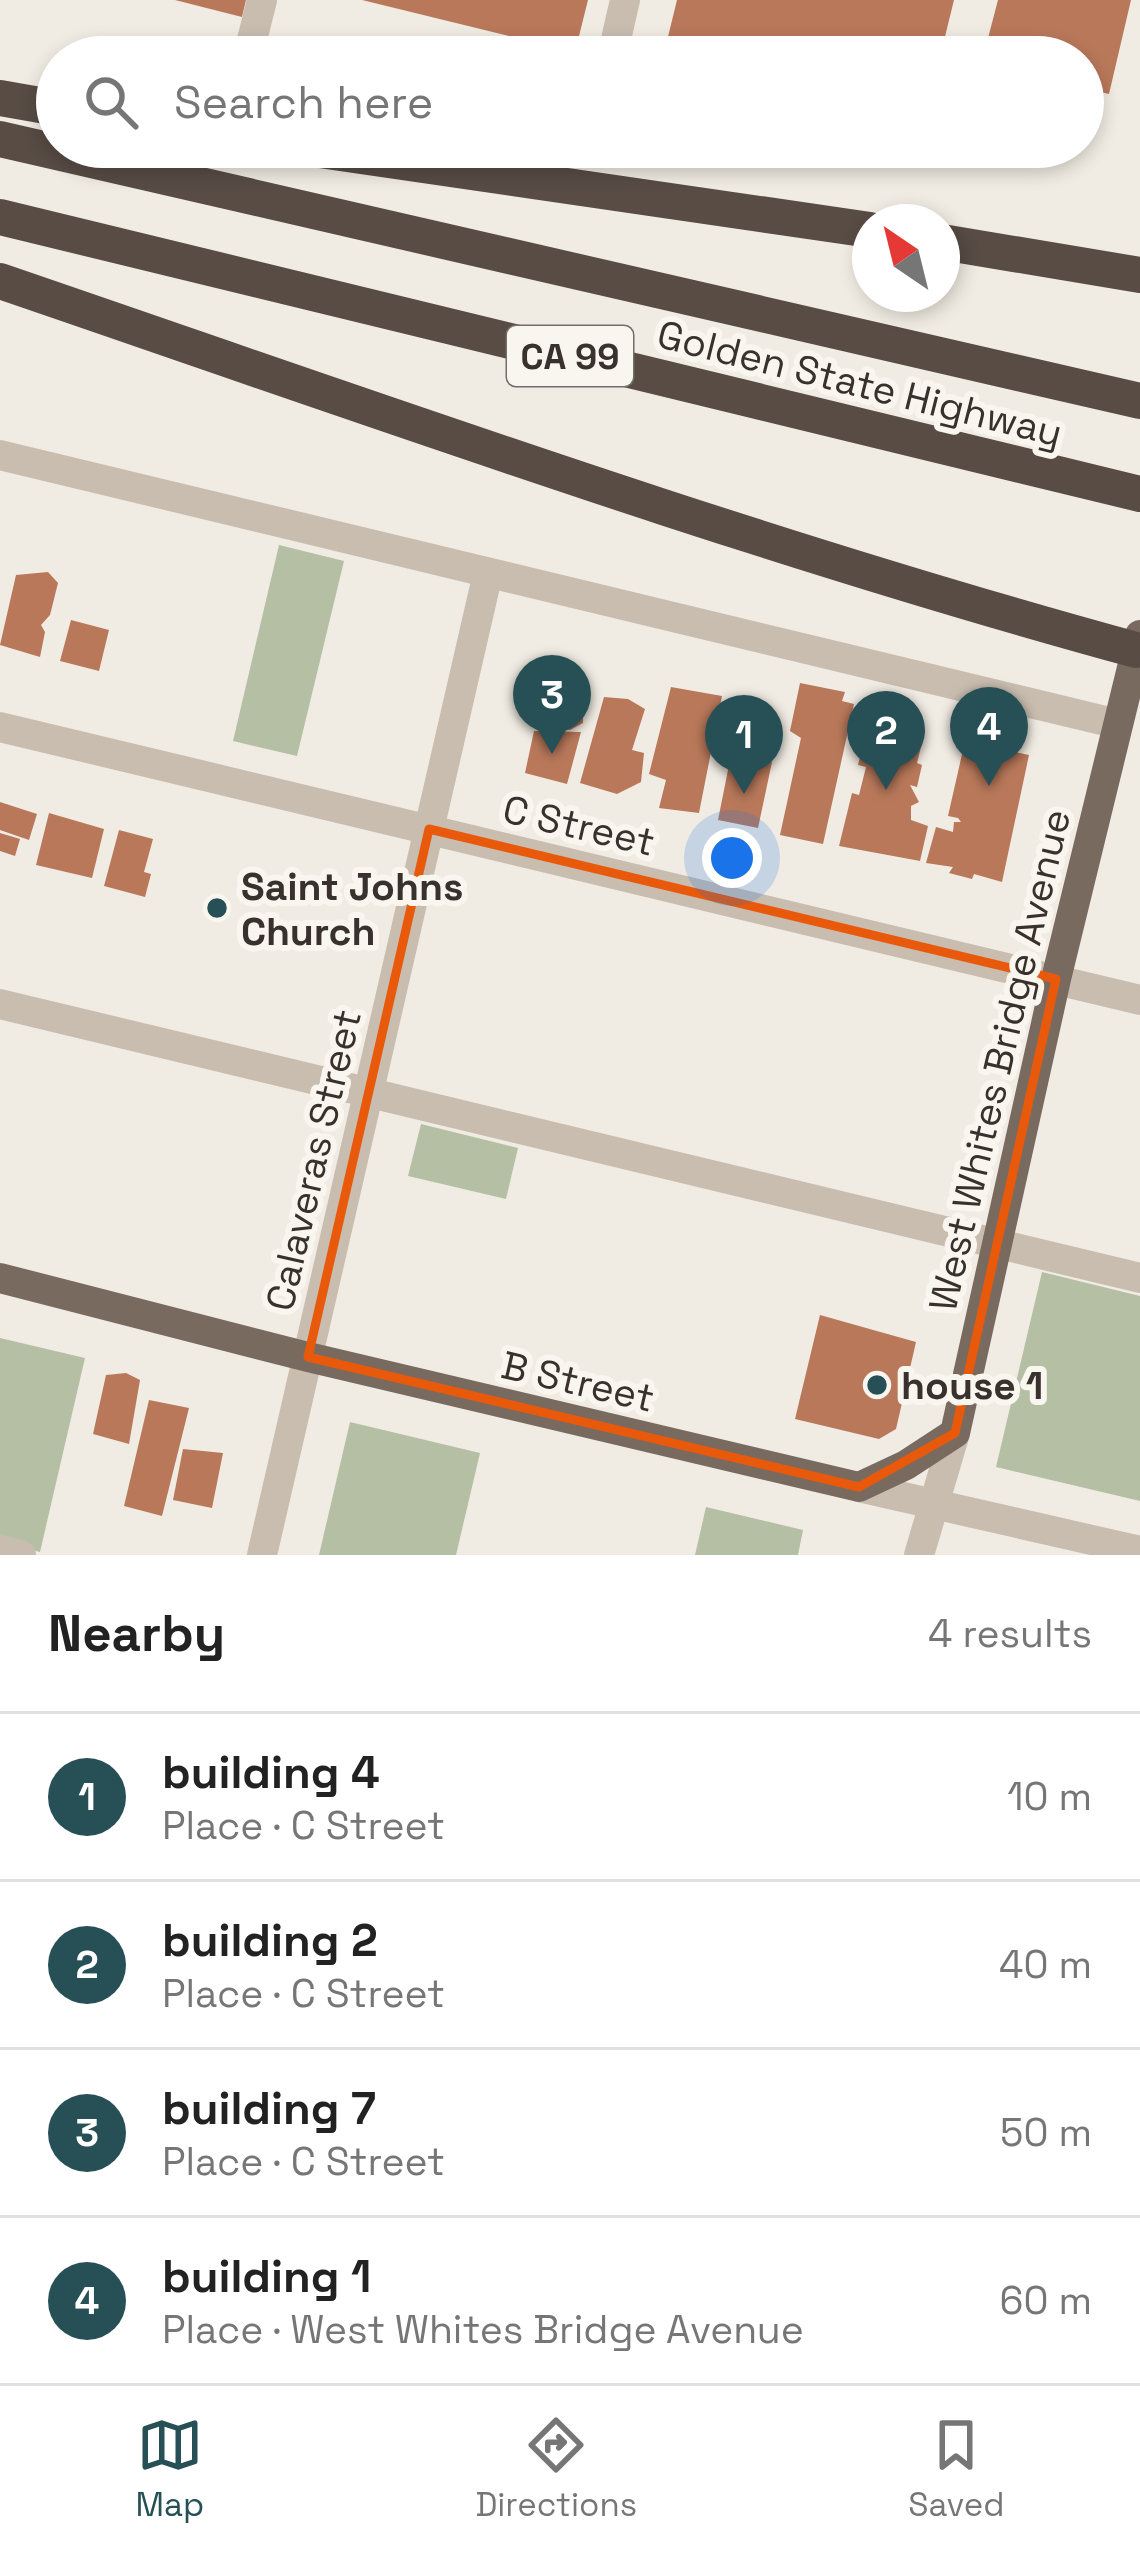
<!DOCTYPE html>
<meta charset="utf-8">
<style>
body{margin:0;font-family:"Space Grotesk",sans-serif;background:#f6f6f6;color:#222}
.compass{position:absolute;left:852px;top:204px;width:108px;height:108px;border-radius:50%;background:#fff;box-shadow:0 6px 18px #0003;rotate:325deg}
.you{position:absolute;left:732px;top:858px;width:42px;height:42px;margin:-30px;border:9px solid #fff;border-radius:50%;background:#1a73e8;box-shadow:0 0 0 18px #1a73e833}
.badge{display:grid;place-items:center;width:78px;height:78px;border-radius:50%;background:#264f56;color:#fff;font-size:39px;font-weight:700}
.pin{position:absolute;translate:-50% -99px;filter:drop-shadow(0 3px 6px #0008)}
.pin::after{content:'';position:absolute;top:63px;width:42px;height:36px;background:inherit;clip-path:polygon(0 0,100% 0,50% 100%)}
.list{margin:0;padding:0;list-style:none}
h2{display:flex;justify-content:space-between;align-items:center;height:156px;margin:0;padding:0 48px;font-size:51px}
h2 small{font-size:39px;font-weight:400;color:#767676}
.list li{display:grid;grid-template-columns:78px 1fr auto;gap:36px;align-items:center;box-sizing:border-box;height:168px;padding:0 48px;border-top:3px solid #e0e0e0}
.list b{display:block;font-size:45px;white-space:nowrap}
.list p{margin:0;font-size:39px;white-space:nowrap;color:#767676}
.list em{font-size:39px;font-style:normal;color:#767676}
.icon{flex:none;width:66px;height:66px;fill:none;stroke:currentColor;stroke-width:2;stroke-linecap:round;stroke-linejoin:round}
.map{position:relative;flex:none;width:1140px;height:1555px;overflow:hidden}
.search{position:absolute;background:#fff;box-shadow:0 6px 18px #0003;left:36px;right:36px;top:36px;height:132px;display:flex;align-items:center;gap:30px;box-sizing:border-box;padding:0 42px;border-radius:66px;color:#767676;font-size:45px}
.sheet{height:828px;background:#fff}
nav{display:flex;justify-content:space-around;align-items:center;box-sizing:border-box;height:168px;border-top:3px solid #e0e0e0;background:#fff;font-size:33px;color:#767676}
nav a{display:grid;justify-items:center;gap:6px}
nav .on{color:#264f56}
.map>svg:first-child{display:block}
.green{fill:#b4bfa4}
.building{fill:#b9785a}
.lines{fill:none;stroke-linecap:round;stroke-linejoin:round}
.minor{stroke:#c9bdb0;stroke-width:30}
.major{stroke:#796a60;stroke-width:30}
.highway{stroke:#584c45;stroke-width:36}
.marked{fill:none;stroke:#e8590c;stroke-width:9;stroke-linejoin:round}
.poi-dot{fill:#264f56;stroke:#f9f5ef;stroke-width:4.5}
.labels{text-anchor:middle;stroke-width:12;stroke-linejoin:round;paint-order:stroke}
.shield{fill:#f9f5ef;stroke:#736c67;stroke-width:3}
.shield-label{font-size:36px;font-weight:bold;fill:#39312d}
.street-label{font-size:39px;fill:#39312d;stroke:#f9f5ef}
.poi-label{font-size:39px;font-weight:bold;fill:#39312d;stroke:#f9f5ef;text-anchor:start}
</style>
<div class="map">
<svg width="1140" height="1555" viewBox="0 0 1140 1555">
<rect width="100%" height="100%" fill="#f1ece3"/>
<g class="green">
<polygon points="279,545 344,561 297,756 233,741"/>
<polygon points="421,1124 518,1148 506,1199 408,1176"/>
<polygon points="1042,1272 1140,1296 1140,1501 996,1467"/>
<polygon points="0,1338 85,1358 40,1552 0,1542"/>
<polygon points="350,1422 480,1453 456,1555 319,1555"/>
<polygon points="706,1507 803,1530 798,1555 695,1555"/>
</g>
<g class="building">
<polygon points="175,0 246,0 242,17"/>
<polygon points="362,0 588,0 575,52"/>
<polygon points="677,0 954,0 940,57 679,57 664,53"/>
<polygon points="998,0 1131,0 1109,94 1083,88 1083,57 983,57"/>
<polygon points="48,572 58,583 50,615 41,625 45,632 40,657 0,645 16,575"/>
<polygon points="71,620 109,630 99,671 60,661"/>
<polygon points="554,669 579,673 577,680 584,683 583,723 570,730 541,722"/>
<polygon points="800,683 845,692 842,701 854,704 823,844 780,835 801,738 790,731"/>
<polygon points="671,687 722,696 699,813 659,808 666,780 649,774"/>
<polygon points="604,697 628,699 645,709 632,750 644,753 641,782 617,794 580,783"/>
<polygon points="870,718 925,731 917,763 922,765 917,787 910,785 919,802 911,806 911,820 928,826 920,861 839,846 852,793 859,795 866,767 858,765"/>
<polygon points="534,731 581,732 567,784 525,773"/>
<polygon points="965,741 1029,755 1002,882 974,874 972,879 949,873 953,867 926,863 936,827 953,832 954,822 961,822 958,818 948,816"/>
<polygon points="756,758 772,762 758,828 718,820 729,765 750,769"/>
<polygon points="0,802 37,814 29,840 0,830"/>
<polygon points="49,813 104,829 92,878 36,865"/>
<polygon points="119,830 153,839 144,872 151,874 145,897 104,886"/>
<polygon points="0,833 20,839 15,856 0,851"/>
<polygon points="820,1315 916,1342 896,1429 879,1439 795,1419"/>
<polygon points="126,1373 140,1380 129,1444 93,1434 106,1375"/>
<polygon points="149,1400 189,1408 162,1516 124,1506"/>
<polygon points="183,1449 223,1453 212,1508 173,1500"/>
</g>
<g class="lines">
<g class="minor">
<polyline points="252,40 262,0"/>
<polyline points="612,57 625,0"/>
<polyline points="0,455 1118,724"/>
<polyline points="0,727 1140,1000"/>
<polyline points="0,1004 1140,1278"/>
<polyline points="859,1487 1140,1551"/>
<polyline points="0,1550 21,1555"/>
<polyline points="262,1555 488,573"/>
<polyline points="919,1555 955,1433"/>
</g>
<polyline class="major" points="0,1278 308,1357 859,1487 906,1465 955,1433 1056,979 1140,635"/>
<g class="highway">
<polyline points="0,98 57,108"/>
<polyline points="0,139 1140,401"/>
<polyline points="299,147 870,230"/>
<polyline points="0,217 1140,494"/>
<polyline points="942,242 1140,275"/>
<path d="M0,281C377,410 751,545 1136,650"/>
</g>
</g>
<path class="marked" d="M429,829L1056,979L955,1433L859,1487L308,1357Z"/>
<g class="poi-dot">
<circle cx="217" cy="908" r="12"/>
<circle cx="877" cy="1385" r="12"/>
</g>
<g class="labels">
<rect class="shield" x="507" y="326" width="126" height="60" rx="9"/>
<g class="shield-label">
<text x="570" y="369">CA 99</text>
</g>
<g class="street-label">
<text transform="translate(860 383) rotate(14)" y="14">Golden State Highway</text>
<text transform="translate(579 825) rotate(13)" y="14">C Street</text>
<text transform="translate(999 1060) rotate(-77)" y="14">West Whites Bridge Avenue</text>
<text transform="translate(313 1160) rotate(-77)" y="14">Calaveras Street</text>
<text transform="translate(578 1381) rotate(13)" y="14">B Street</text>
</g>
<g class="poi-label">
<text x="241" y="900">Saint Johns<tspan x="241" dy="45">Church</tspan></text>
<text x="901" y="1399">house 1</text>
</g>
</g>
</svg>
<svg class="compass" viewBox="-18 -18 36 36"><path d="M0-13l5 13h-10z" fill="#e53935"/><path d="M0 13l5-13h-10z" fill="#767676"/></svg>
<div class="you"></div>
<div class="pin badge" style="left:744px;top:794px">1</div>
<div class="pin badge" style="left:886px;top:790px">2</div>
<div class="pin badge" style="left:552px;top:754px">3</div>
<div class="pin badge" style="left:989px;top:786px">4</div>
<div class="search"><svg class="icon" aria-label="search" viewBox="0 0 24 24"><circle cx="10" cy="10" r="6"/><path d="M15 15l6 6"/></svg>Search here</div>
</div>
<section class="sheet">
<h2>Nearby<small>4 results</small></h2>
<ul class="list">
<li><span class="badge">1</span><div><b>building 4</b><p>Place · C Street</p></div><em>10 m</em></li>
<li><span class="badge">2</span><div><b>building 2</b><p>Place · C Street</p></div><em>40 m</em></li>
<li><span class="badge">3</span><div><b>building 7</b><p>Place · C Street</p></div><em>50 m</em></li>
<li><span class="badge">4</span><div><b>building 1</b><p>Place · West Whites Bridge Avenue</p></div><em>60 m</em></li>
</ul>
</section>
<nav>
<a class="on"><svg class="icon" aria-label="map" viewBox="0 0 24 24"><path d="M3 6l6-2 6 2 6-2v14l-6 2-6-2-6 2zM9 4v14M15 6v14"/></svg>Map</a>
<a><svg class="icon" aria-label="directions" viewBox="0 0 24 24"><path d="M12 3l9 9-9 9-9-9zM9 14v-3h6M13 9l2 2-2 2"/></svg>Directions</a>
<a><svg class="icon" aria-label="saved" viewBox="0 0 24 24"><path d="M7 4h10v16l-5-4-5 4z"/></svg>Saved</a>
</nav>
